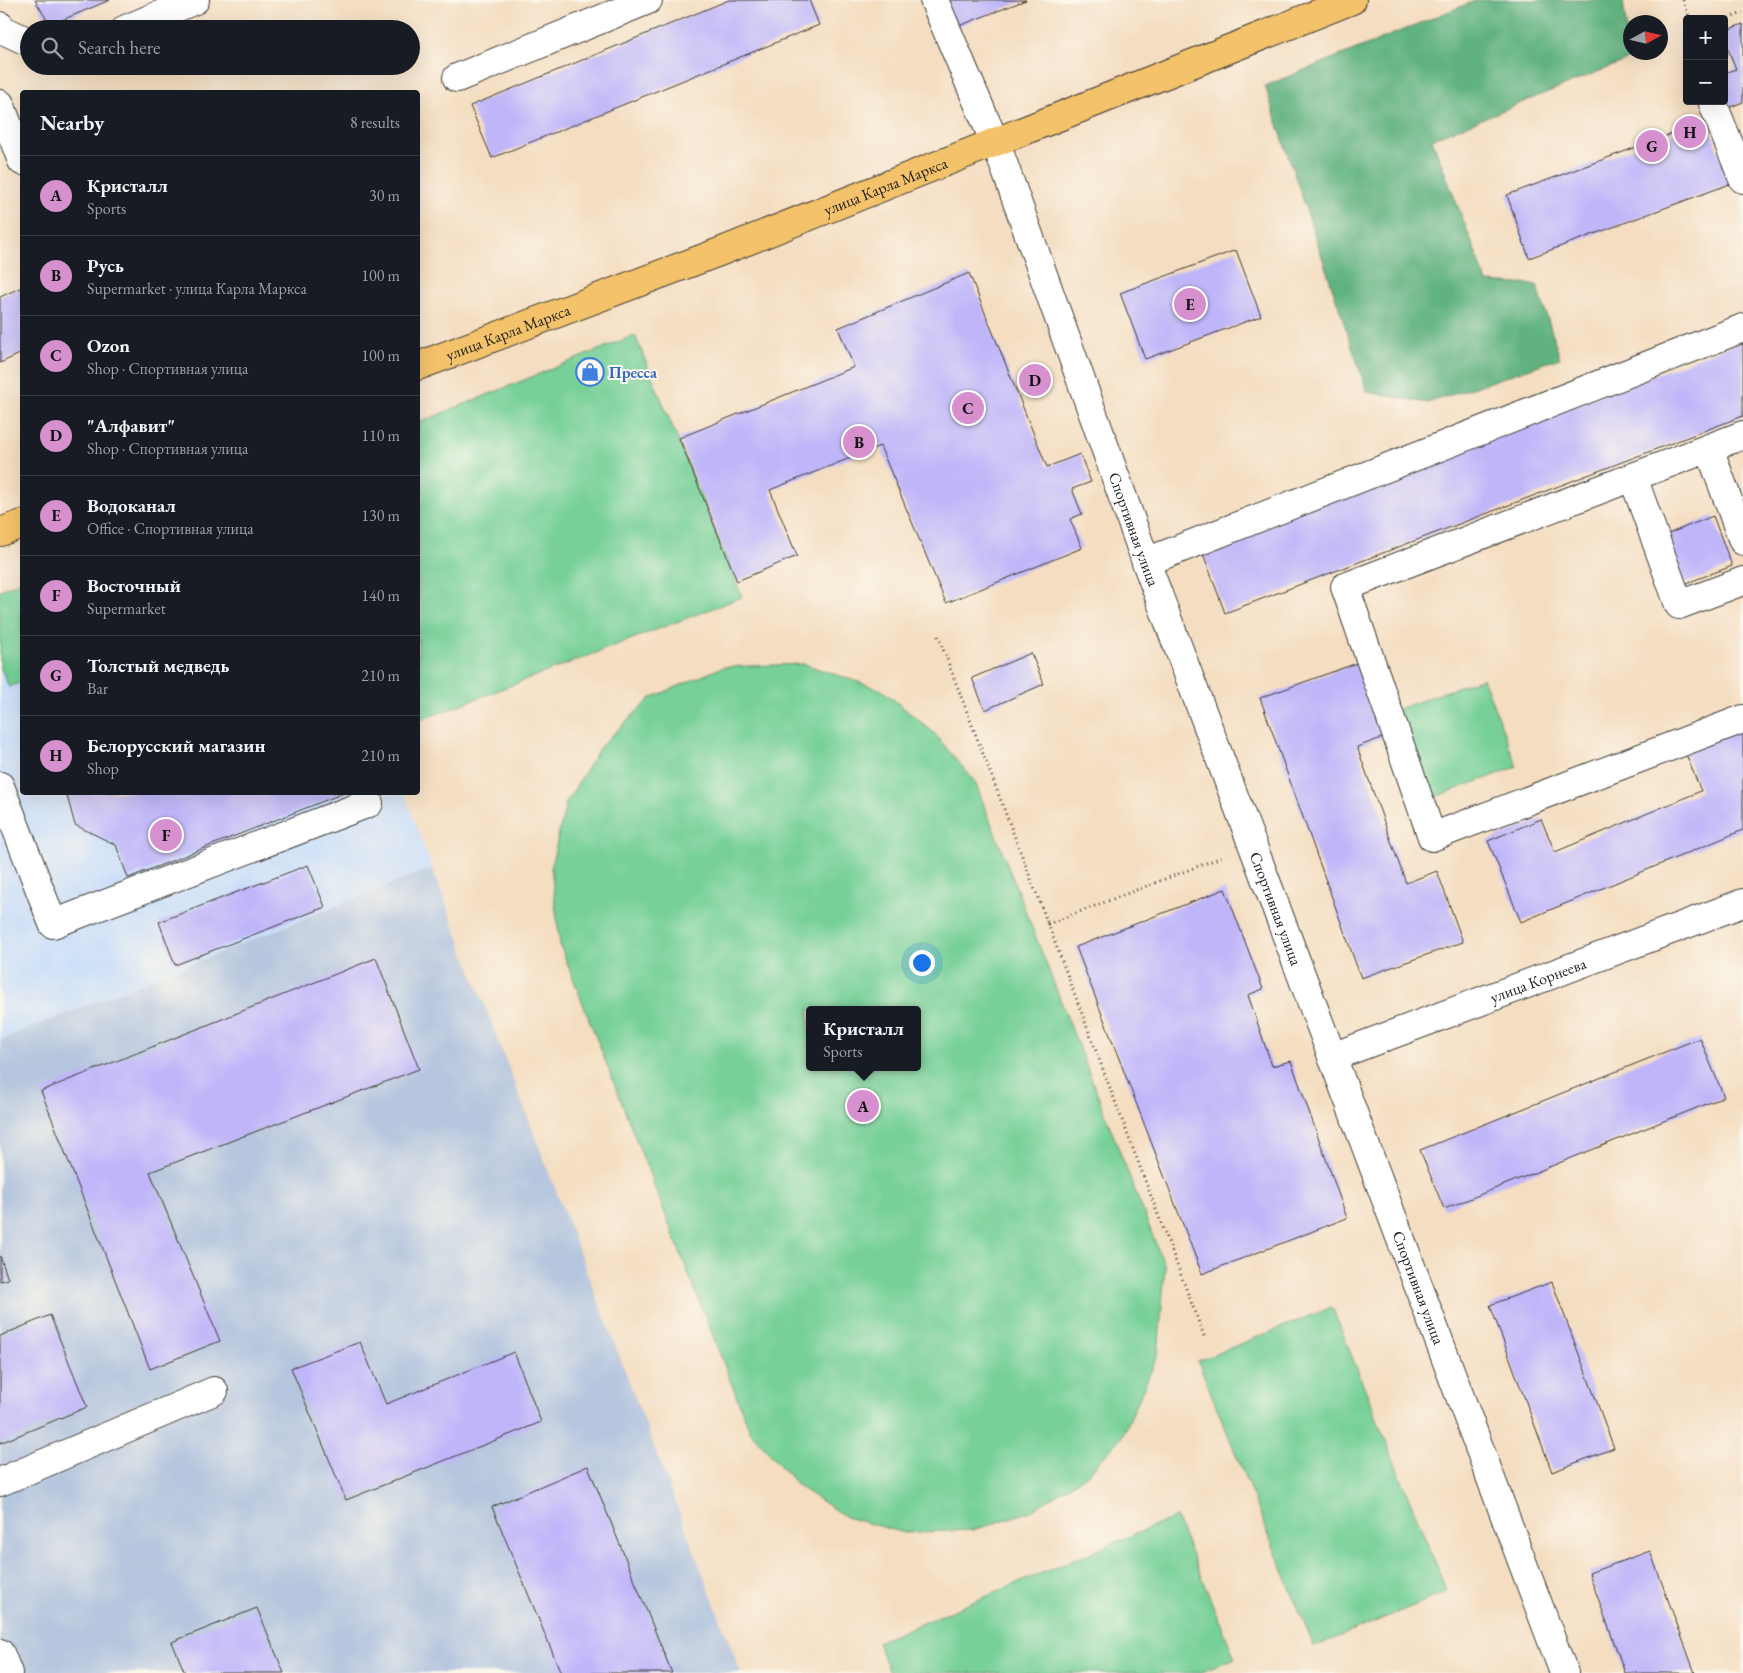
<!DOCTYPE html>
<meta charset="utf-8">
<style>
body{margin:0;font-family:"EB Garamond",serif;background:#20242c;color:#f1f3f6}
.controls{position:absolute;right:15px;top:15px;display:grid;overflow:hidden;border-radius:5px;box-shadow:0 5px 20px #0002}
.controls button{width:45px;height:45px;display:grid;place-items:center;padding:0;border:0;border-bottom:1px solid #363941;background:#171b24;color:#f1f3f6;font:25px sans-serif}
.compass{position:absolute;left:1623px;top:15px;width:45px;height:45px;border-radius:50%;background:#171b24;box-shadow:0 5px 20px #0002;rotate:82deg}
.you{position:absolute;left:921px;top:962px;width:18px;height:18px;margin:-12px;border:4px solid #fff;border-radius:50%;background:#1a73e8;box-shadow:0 0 0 8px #1a73e833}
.badge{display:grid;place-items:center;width:32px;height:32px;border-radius:50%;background:#d690ce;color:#111;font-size:16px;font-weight:700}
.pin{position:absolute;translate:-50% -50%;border:2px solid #fff;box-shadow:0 1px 5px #0006}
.popup{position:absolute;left:806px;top:1006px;width:115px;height:65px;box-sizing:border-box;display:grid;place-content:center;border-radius:5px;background:#171b24;filter:drop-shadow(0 1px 4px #0005);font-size:16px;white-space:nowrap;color:#9ea1a6}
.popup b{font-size:19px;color:#f1f3f6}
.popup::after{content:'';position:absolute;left:50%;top:100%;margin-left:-10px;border:10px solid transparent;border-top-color:#171b24}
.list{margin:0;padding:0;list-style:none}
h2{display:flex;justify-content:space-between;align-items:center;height:65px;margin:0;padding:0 20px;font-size:21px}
h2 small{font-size:16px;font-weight:400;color:#9ea1a6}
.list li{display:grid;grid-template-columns:32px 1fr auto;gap:15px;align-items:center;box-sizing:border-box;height:80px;padding:0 20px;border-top:1px solid #363941}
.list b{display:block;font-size:19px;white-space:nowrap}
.list p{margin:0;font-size:16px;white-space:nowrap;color:#9ea1a6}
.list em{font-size:16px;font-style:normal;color:#9ea1a6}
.icon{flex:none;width:28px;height:28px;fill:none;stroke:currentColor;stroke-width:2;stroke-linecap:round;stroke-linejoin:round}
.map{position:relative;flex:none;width:1743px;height:1673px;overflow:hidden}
.search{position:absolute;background:#171b24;box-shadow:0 5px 20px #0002;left:20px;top:20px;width:400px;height:55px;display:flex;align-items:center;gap:12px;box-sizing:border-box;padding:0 18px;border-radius:28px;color:#9ea1a6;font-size:19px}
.panel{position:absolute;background:#171b24;box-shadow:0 5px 20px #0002;left:20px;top:90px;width:400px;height:705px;border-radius:5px}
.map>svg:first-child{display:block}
.built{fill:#c8ddf9}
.industrial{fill:#b6c6de}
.green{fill:#76d097;stroke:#49765a;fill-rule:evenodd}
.forest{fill:#60b280;stroke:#3e674e}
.building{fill:#bfb6f9}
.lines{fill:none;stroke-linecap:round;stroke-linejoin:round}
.minor-casing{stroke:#3c3935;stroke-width:30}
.major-casing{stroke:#3c3935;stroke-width:30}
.path{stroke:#3c3935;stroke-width:3;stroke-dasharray:1 4;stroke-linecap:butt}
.minor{stroke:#fff;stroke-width:28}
.major{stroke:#f3c26a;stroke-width:28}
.labels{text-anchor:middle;stroke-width:4;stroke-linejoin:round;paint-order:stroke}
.street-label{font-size:16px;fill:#1c1c1c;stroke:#fbf7ec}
.shop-label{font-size:16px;font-weight:bold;fill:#366cbe;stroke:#fbf7ec;text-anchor:start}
</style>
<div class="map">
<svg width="1743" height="1673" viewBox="0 0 1743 1673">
<rect width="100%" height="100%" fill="#fbf7ec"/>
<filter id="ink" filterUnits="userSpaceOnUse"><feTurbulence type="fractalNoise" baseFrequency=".02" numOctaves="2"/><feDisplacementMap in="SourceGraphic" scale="10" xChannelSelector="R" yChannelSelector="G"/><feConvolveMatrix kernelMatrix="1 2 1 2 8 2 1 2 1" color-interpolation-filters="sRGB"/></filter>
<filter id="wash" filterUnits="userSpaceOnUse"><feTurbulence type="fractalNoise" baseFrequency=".0096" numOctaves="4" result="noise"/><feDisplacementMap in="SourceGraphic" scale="20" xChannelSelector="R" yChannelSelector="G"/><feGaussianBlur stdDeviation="1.12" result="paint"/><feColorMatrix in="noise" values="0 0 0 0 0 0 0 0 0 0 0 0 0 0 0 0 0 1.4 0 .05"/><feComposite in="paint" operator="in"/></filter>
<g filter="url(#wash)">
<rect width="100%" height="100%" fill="#f4ddc0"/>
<polygon class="built" points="22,581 22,792 404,793 432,868 0,1040 0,590"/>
<polygon class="industrial" points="432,868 741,1673 0,1673 0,1040"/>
<g class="green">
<polygon points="635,335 742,597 418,721 418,423"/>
<polygon points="22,581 22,682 9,687 0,666 0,590"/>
<path d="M804,664L882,690L933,732L975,782L1165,1267L1158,1355L1122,1437L1088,1474L1031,1511L974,1530L904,1533L846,1517L798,1486L750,1431L560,945L551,867L566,803L600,747L651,698L723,667ZM809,1010H917V1067H809Z"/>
<polygon points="1483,678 1517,767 1432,798 1398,709"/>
<polygon points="1332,1307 1447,1592 1314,1647 1198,1361"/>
<polygon points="1176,1517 1235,1658 1200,1673 890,1673 877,1642"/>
</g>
<polygon class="forest" points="1477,0 1623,0 1630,59 1432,139 1487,282 1537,285 1560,358 1428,403 1367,392 1265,86"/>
<g id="blocks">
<g class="building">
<polygon points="35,0 110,0 50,25"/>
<polygon points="729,0 809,0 819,25 492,158 470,106"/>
<polygon points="945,0 1026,0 956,27"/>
<polygon points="1743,24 1743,102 1723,110 1724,73 1736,69 1724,39 1724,31"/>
<polygon points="1707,121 1730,184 1529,258 1507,195"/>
<polygon points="1236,250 1261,316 1145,359 1120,293"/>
<polygon points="969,273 1047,467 1080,454 1091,482 1072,489 1082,514 1070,519 1082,548 946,603 880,446 770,490 797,556 737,581 679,438 854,367 838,328"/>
<polygon points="22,287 22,353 0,363 0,297"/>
<polygon points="1743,341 1743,416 1225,613 1201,548"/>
<polygon points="1713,516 1732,566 1684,584 1665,535"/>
<polygon points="1031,653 1044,684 985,710 972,678"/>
<polygon points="1357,663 1384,737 1357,747 1406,883 1437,871 1463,942 1361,978 1260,698"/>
<polygon points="1743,728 1743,830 1521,922 1488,841 1541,819 1555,852 1701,791 1685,752"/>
<polygon points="66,792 344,792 344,793 128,878 116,845 75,825"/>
<polygon points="308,865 325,907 175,965 159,922"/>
<polygon points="1225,889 1263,989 1248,995 1272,1066 1291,1061 1347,1218 1202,1274 1076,947"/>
<polygon points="376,958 419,1069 150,1172 220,1341 150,1369 41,1091"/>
<polygon points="1700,1038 1724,1097 1444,1209 1420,1150"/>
<polygon points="0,1256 8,1279 0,1281"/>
<polygon points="1552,1282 1614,1448 1552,1472 1490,1305"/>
<polygon points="50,1315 87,1407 0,1443 0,1336"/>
<polygon points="360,1342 386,1404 514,1352 541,1422 346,1500 291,1368"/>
<polygon points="588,1466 672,1673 561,1673 492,1507"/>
<polygon points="1650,1551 1695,1673 1625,1673 1589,1573"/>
<polygon points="257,1608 284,1673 185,1673 172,1642"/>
</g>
</g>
</g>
<g filter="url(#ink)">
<use href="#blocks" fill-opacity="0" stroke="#3c3935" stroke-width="1"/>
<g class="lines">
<defs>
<g id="minor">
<path id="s1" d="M934,0L1001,157L1146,562L1564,1673"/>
<polyline points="0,26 1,29 29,42"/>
<polyline points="126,29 195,0"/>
<polyline points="457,78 648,0"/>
<polyline points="0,104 22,161"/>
<polyline points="1713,104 1743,179"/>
<polyline points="1743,435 1633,477 1679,605 1743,581"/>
<polyline points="1709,448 1743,541"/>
<polyline points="1633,477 1345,587 1432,837 1743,719"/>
<polyline points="1146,562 1743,328"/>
<polyline points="0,786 53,924 369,803"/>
<path id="s2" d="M1332,1057L1743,903"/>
<polyline points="0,1482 214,1391"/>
<polyline points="0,1653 8,1673"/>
</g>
<g id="major">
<path id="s3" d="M418,366L722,251L1352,0"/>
<polyline points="0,532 22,524"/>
</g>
</defs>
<use href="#minor" class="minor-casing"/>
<use href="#major" class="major-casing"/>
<g class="path">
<polyline points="1683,0 1690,19"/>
<polyline points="1724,20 1743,13"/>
<polyline points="938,636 1048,924"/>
<polyline points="1204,1336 1048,924 1222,857"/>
</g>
<use href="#minor" class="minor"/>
<use href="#major" class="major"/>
</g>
</g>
<defs>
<symbol id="shop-ring" viewBox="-11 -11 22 22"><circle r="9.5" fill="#fbf7ec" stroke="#3f7fe0" stroke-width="1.5"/><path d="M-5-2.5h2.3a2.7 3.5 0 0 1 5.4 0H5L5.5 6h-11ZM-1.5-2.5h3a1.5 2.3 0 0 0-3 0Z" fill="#3f7fe0"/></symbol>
</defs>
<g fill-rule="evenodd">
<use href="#shop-ring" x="574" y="356" width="32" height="32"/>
</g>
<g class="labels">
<g class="street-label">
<text dy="6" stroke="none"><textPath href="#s3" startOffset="501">улица Карла Маркса</textPath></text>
<text dy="6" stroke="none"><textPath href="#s3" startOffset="96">улица Карла Маркса</textPath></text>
<text dy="6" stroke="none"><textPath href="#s1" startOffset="566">Спортивная улица</textPath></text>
<text dy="6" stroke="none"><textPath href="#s1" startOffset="971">Спортивная улица</textPath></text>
<text dy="6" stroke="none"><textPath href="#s2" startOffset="220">улица Корнеева</textPath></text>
<text dy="6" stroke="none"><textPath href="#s1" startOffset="1376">Спортивная улица</textPath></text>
</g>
<g class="shop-label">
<text x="609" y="378">Пресса</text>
</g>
</g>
</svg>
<div class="controls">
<button>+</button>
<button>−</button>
</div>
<svg class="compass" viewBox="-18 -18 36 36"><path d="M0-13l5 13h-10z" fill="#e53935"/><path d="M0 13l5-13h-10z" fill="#9ea1a6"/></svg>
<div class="you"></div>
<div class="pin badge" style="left:863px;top:1106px">A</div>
<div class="popup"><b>Кристалл</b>Sports</div>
<div class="pin badge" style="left:859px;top:442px">B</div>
<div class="pin badge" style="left:968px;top:408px">C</div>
<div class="pin badge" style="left:1035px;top:380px">D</div>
<div class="pin badge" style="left:1190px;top:304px">E</div>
<div class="pin badge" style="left:166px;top:835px">F</div>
<div class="pin badge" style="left:1652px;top:146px">G</div>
<div class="pin badge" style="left:1690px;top:132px">H</div>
<div class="search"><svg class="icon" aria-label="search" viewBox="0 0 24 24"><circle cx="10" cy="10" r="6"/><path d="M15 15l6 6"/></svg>Search here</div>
<section class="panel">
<h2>Nearby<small>8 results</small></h2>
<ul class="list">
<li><span class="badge">A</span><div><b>Кристалл</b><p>Sports</p></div><em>30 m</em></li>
<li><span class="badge">B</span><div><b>Русь</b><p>Supermarket · улица Карла Маркса</p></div><em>100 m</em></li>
<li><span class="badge">C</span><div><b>Ozon</b><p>Shop · Спортивная улица</p></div><em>100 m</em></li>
<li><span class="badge">D</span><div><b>&quot;Алфавит&quot;</b><p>Shop · Спортивная улица</p></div><em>110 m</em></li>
<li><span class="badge">E</span><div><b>Водоканал</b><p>Office · Спортивная улица</p></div><em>130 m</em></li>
<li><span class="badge">F</span><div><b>Восточный</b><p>Supermarket</p></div><em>140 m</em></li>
<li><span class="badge">G</span><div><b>Толстый медведь</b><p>Bar</p></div><em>210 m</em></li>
<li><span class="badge">H</span><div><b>Белорусский магазин</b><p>Shop</p></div><em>210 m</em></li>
</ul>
</section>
</div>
